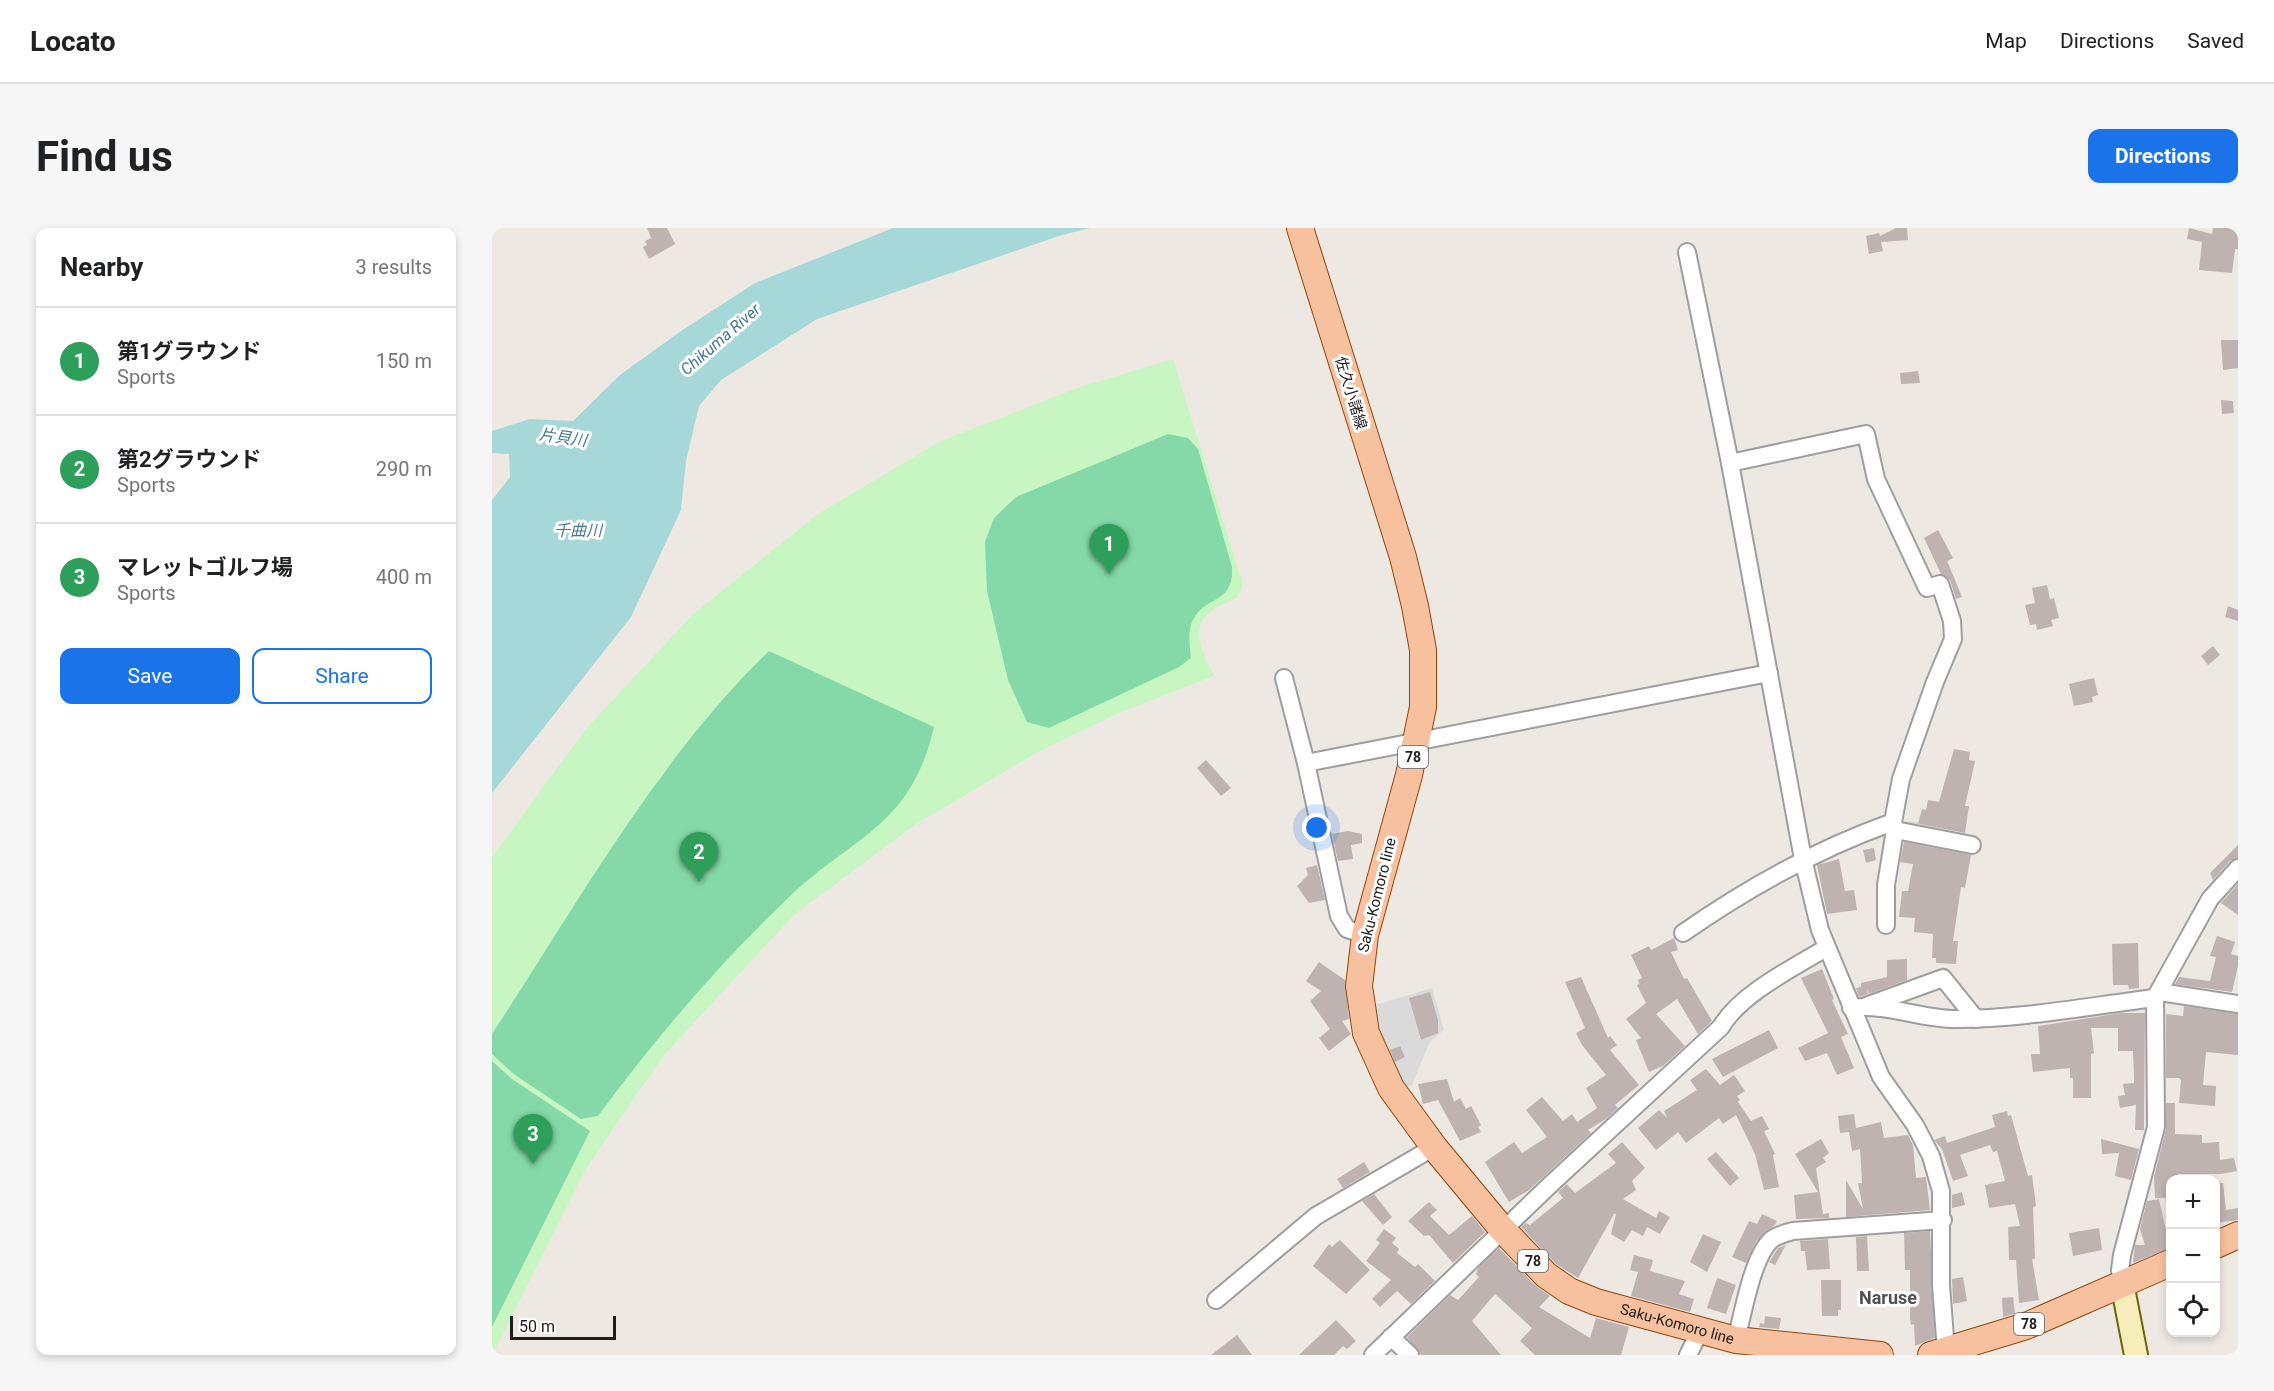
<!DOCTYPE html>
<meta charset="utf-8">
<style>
body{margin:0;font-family:Roboto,"Noto Sans JP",sans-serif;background:#f6f6f6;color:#202124}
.controls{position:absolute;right:18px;bottom:18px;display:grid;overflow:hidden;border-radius:12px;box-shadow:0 3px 9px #0003}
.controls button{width:54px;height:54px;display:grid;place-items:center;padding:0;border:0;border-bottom:2px solid #e0e0e0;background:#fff;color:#202124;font:30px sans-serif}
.scale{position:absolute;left:18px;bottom:15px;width:106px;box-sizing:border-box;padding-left:6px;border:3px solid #1d1d1d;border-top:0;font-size:16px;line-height:21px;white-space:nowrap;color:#1d1d1d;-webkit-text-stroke:4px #fff;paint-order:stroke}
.you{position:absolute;left:825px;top:600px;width:21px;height:21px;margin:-15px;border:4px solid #fff;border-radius:50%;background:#1a73e8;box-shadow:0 0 0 9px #1a73e833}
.badge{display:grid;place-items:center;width:39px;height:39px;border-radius:50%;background:#1a73e8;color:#fff;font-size:20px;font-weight:700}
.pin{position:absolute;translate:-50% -50px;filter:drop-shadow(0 2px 3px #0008)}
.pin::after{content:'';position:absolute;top:32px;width:21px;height:18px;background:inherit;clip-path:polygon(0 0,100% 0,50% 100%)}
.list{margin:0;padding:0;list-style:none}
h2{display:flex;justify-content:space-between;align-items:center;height:78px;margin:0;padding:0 24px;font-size:26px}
h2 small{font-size:20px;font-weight:400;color:#757577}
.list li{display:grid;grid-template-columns:39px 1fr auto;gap:18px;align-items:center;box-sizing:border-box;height:108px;padding:0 24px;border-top:2px solid #e0e0e0}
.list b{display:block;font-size:22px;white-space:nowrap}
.list p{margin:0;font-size:20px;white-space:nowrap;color:#757577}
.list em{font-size:20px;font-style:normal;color:#757577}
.actions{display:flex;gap:12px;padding:18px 24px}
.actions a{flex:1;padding:14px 0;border:2px solid #1a73e8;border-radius:12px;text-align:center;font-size:21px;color:#1a73e8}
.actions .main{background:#1a73e8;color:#fff}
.icon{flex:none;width:33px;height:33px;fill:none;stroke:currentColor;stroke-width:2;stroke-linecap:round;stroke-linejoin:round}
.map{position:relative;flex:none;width:1746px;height:1127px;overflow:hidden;border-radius:12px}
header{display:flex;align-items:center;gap:36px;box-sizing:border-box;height:84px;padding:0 30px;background:#fff;border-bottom:2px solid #e0e0e0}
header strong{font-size:28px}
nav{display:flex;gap:33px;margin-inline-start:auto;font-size:21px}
.intro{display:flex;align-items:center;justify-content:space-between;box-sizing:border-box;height:144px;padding:0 36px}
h1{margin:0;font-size:42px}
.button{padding:15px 27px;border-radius:12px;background:#1a73e8;color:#fff;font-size:21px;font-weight:700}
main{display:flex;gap:36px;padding:0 36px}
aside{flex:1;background:#fff;border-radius:12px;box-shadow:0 3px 9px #0003}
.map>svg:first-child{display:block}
.residential{fill:#dbdada}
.park{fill:#c8f6c2}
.pitch{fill:#85d9a8}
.water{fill:#a6d8d9}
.building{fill:#beb3b0}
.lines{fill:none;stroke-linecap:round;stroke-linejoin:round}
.street-casing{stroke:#9e9e9e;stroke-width:20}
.secondary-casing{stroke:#6d650a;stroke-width:26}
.primary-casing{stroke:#8e4708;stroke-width:28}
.street{stroke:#fff;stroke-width:16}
.secondary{stroke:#f6edb9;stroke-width:22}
.primary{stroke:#f7c09f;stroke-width:26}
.labels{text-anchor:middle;stroke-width:6;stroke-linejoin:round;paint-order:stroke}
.shield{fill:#fff;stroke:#616161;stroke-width:1.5}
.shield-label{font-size:14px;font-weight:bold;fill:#1d1d1d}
.street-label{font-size:15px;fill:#1d1d1d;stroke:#fff}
.water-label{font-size:16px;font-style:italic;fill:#467a90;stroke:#fff}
.quarter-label{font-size:18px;font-weight:bold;fill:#505050;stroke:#fff}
</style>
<header>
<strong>Locato</strong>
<nav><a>Map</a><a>Directions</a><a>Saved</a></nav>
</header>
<div class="intro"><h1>Find us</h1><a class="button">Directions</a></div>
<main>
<aside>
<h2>Nearby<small>3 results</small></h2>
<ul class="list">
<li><span class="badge" style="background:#2e9e5b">1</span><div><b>第1グラウンド</b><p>Sports</p></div><em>150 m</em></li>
<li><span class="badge" style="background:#2e9e5b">2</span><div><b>第2グラウンド</b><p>Sports</p></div><em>290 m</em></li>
<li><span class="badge" style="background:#2e9e5b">3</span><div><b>マレットゴルフ場</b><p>Sports</p></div><em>400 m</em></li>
</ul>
<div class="actions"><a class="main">Save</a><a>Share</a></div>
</aside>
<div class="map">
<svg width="1746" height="1127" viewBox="0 0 1746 1127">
<rect width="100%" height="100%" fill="#eee8e3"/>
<polygon class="residential" points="940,760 952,802 938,813 920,857 911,860 886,807 880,778"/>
<path class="park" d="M681,131L751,357L745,370C697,390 701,405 722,448L629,484L544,525L424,596L303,686L172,827L95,939L0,1127V629L93,502L201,386L326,286L449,213L588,159Z"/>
<g class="pitch">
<path d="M676,206L696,210L706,221L740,339C742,377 714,366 701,392C695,403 698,419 699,430L687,439L557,500L535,494L516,452L495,363L493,314L502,290L524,269Z"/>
<path d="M277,423L442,499C418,601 361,607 295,671C226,737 162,812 106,888L89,891L23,847L0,826V806C84,678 166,530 277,423Z"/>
<polygon points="0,833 20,851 98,903 0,1099"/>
</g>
<polygon class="water" points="401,0 598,0 570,7 325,91 229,152 207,178 194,233 189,282 139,389 0,565 0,272 18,249 17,226 0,225 0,203 38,191 81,193 128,147 189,103 263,55"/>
<g class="building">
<polygon points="155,0 175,0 183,16 157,31 151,19 155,17 153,13 159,10"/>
<polygon points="1404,0 1415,0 1416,12 1389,14 1391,23 1377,26 1374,8 1387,5 1388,8"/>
<polygon points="1697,0 1720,6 1721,0 1746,0 1746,21 1743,21 1740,45 1707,42 1710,14 1695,11"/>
<polygon points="1729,112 1746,112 1746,140 1731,142"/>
<polygon points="1426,143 1428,155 1409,156 1408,145"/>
<polygon points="1729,172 1741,173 1742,185 1730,186"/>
<polygon points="1446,302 1461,330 1455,333 1470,369 1464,371 1458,352 1449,346 1432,310"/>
<polygon points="1555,357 1558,371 1562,370 1567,390 1559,392 1561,398 1545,402 1544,396 1538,397 1533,377 1543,375 1540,360"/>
<polygon points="1736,378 1746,382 1746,393 1733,389"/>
<polygon points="1721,418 1728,427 1716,437 1709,428"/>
<polygon points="1602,450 1606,467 1600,469 1601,474 1582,478 1577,456"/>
<polygon points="1462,521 1478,524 1477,532 1483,533 1473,578 1477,578 1473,605 1412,593 1426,595 1430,581 1434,582 1436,572 1447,574"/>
<polygon points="714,532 739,560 729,568 705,540"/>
<polygon points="856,603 870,606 870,615 859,617 861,631 846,633 840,606"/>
<polygon points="1412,614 1479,627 1473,660 1469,659 1461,713 1466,713 1464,736 1444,735 1444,730 1440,730 1441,706 1422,704 1423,690 1407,689 1410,663 1416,663 1421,636 1408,634"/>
<polygon points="1746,617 1746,630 1738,633 1721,652 1718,645"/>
<polygon points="1382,620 1384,632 1374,635 1371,622"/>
<polygon points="1347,631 1353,663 1362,662 1365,682 1335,686 1325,637"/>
<polygon points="825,637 833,672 817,675 805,658 816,647 814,640"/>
<polygon points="1746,656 1746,687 1729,675"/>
<polygon points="1725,708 1743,714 1739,726 1746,728 1746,738 1740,764 1683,756 1687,749 1718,753 1724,729 1718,728"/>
<polygon points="1182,710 1186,722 1179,724 1192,751 1195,750 1220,793 1206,806 1185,771 1164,786 1193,818 1171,838 1157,844 1144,812 1149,810 1134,791 1154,775 1145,757 1147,756 1146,752 1150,750 1139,727 1157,718 1159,722"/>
<polygon points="1646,715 1647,760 1637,761 1636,757 1621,757 1620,716"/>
<polygon points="1415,731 1415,752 1377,766 1375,761 1376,766 1367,769 1364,760 1369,759 1369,755 1395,749 1395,732"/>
<polygon points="827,734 853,752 857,791 850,793 859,806 837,823 827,810 838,801 818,773 829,763 814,753"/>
<polygon points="1330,741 1342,771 1340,772 1356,806 1349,809 1362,840 1345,847 1335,825 1313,833 1306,820 1336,805 1309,750"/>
<polygon points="1089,749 1116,810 1118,808 1125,817 1118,822 1147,857 1123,877 1126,880 1114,891 1096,902 1099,905 1037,962 1017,974 993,934 1022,914 1030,925 1055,909 1034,882 1050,869 1071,893 1080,886 1085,894 1105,880 1094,860 1114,847 1090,817 1084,805 1093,800 1073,754"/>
<polygon points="938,764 946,792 946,805 929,812 917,770"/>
<polygon points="1692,778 1746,786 1746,827 1714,824 1711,857 1724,858 1723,878 1687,875 1689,852 1687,850 1674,850 1674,786 1691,788"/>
<polygon points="1629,785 1653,785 1652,902 1643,902 1644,877 1628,880 1626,868 1633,867 1631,856 1642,855 1642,850 1641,823 1626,823 1626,800 1599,800 1602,825 1599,826 1599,870 1581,870 1581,850 1578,850 1578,840 1541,844 1539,826 1548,826 1546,798"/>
<polygon points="1277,802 1286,820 1231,849 1220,831"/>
<polygon points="908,818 913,829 903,834 898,822"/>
<polygon points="1214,841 1228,857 1242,847 1253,863 1245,868 1248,872 1246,874 1259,893 1270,888 1277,901 1272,903 1283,926 1281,927 1287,959 1272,962 1263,926 1244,887 1231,896 1227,890 1194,915 1186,904 1164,922 1146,900 1167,882 1175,890 1172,883 1205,862 1198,852"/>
<polygon points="955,851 962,874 968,870 974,881 979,878 989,897 986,899 989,904 968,913 946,872 931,876 926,856"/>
<polygon points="1674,875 1683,875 1683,906 1710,907 1710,915 1727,914 1728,932 1742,930 1745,943 1729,946 1686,946 1686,951 1678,951 1678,970 1663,970 1662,949 1674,901"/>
<polygon points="1515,883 1516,888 1519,887 1536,948 1540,947 1544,978 1541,979 1543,1031 1540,1031 1547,1072 1527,1075 1524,1032 1517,1032 1516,999 1528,998 1523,976 1497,980 1493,957 1513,953 1505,923 1501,924 1498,917 1468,927 1476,948 1461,953 1450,921 1442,912 1453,908 1455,915 1503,899 1500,887"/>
<polygon points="1362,886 1364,900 1389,894 1392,910 1416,907 1421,917 1424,950 1434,949 1438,982 1354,989 1354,952 1371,981 1366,955 1370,955 1368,921 1360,923 1357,904 1348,905 1346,888"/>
<polygon points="1329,911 1337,925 1331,930 1334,934 1324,940 1331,986 1337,985 1337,990 1304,991 1302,967 1326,964 1303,926"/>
<polygon points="1609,911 1647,921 1639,952 1623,948 1627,925 1610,926"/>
<polygon points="1130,914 1153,940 1140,953 1144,962 1131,971 1164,990 1167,983 1178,989 1168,1006 1155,999 1151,1008 1140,1002 1132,1014 1119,1006 1124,986 1122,986 1086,1050 1064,1036 1029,999 1034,995 1038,997 1071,970 1066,964 1075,956 1083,965 1124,935 1116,926"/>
<polygon points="1224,924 1247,950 1238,958 1215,931"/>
<polygon points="872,934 878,944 851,960 845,951"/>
<polygon points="1724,955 1731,955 1734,982 1746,980 1746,992 1724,995"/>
<polygon points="1470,964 1473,977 1460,980 1460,967"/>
<polygon points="882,966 900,989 891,997 870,973"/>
<polygon points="1667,971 1678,1020 1641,1035 1643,1017 1653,1017 1648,1001 1655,973"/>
<polygon points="937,974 945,982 938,988 957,1007 980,988 993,1004 961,1035 937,1007 932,1008 916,993"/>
<polygon points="1270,986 1285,993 1282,998 1273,1004 1264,1014 1254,1035 1240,1029 1257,993 1265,996"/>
<polygon points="1607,1000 1610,1022 1581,1028 1577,1005"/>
<polygon points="892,1001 904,1010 900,1015 907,1021 905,1025 923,1039 926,1036 943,1053 919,1076 905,1063 888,1079 880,1071 899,1052 874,1033 888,1015 884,1012"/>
<polygon points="1438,1003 1443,1110 1423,1118 1422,1096 1419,1097 1418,1091 1418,1042 1413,1042 1412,1005"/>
<polygon points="1211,1006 1229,1014 1215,1044 1198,1034"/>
<polygon points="1375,1008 1377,1043 1365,1043 1364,1009"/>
<polygon points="1336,1011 1338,1041 1315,1042 1313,1023 1309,1023 1308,1013"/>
<polygon points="848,1012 878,1042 854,1066 821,1038 837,1016 840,1019"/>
<polygon points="1294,1017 1283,1037 1277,1034 1286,1020"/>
<polygon points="1007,1020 1043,1057 1058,1068 1047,1079 1098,1110 1104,1090 1137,1099 1129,1127 1043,1127 1028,1113 1040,1100 1003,1066 980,1093 1009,1127 929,1127 915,1109 958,1067 966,1072 987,1049 984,1046 986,1040"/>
<polygon points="1142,1027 1161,1032 1158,1043 1193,1053 1187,1066 1202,1071 1198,1084 1139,1068 1146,1044 1138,1042"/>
<polygon points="1471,1049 1475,1073 1461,1076 1460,1051"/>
<polygon points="1225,1050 1244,1057 1234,1086 1215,1080"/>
<polygon points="1329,1052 1349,1052 1349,1082 1346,1082 1346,1088 1330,1088"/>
<polygon points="1521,1069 1523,1086 1511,1089 1510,1070"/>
<polygon points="1273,1088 1289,1090 1287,1101 1267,1099 1268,1095 1272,1096"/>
<polygon points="844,1092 864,1113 855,1121 851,1118 842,1127 807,1127"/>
<polygon points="745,1107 760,1127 719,1127"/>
</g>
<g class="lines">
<defs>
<g id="street">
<polyline points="1195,24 1238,235 1311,631 1328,702 1389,849 1423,897 1439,928 1449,963 1449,1057 1454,1123"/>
<polyline points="792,450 814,535 847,688 855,701 873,707"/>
<polyline points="814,535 1277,445"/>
<polyline points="1403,602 1480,617"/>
<polyline points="1394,697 1394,657 1403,602 1401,594"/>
<path d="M1191,705C1257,659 1325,621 1401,594L1409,551L1443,454L1461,411L1460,393L1448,356L1435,360L1384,251L1374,206L1238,235"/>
<polyline points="1668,764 1746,776"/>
<polyline points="1374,778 1451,750 1484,791"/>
<path d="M1359,780C1394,775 1429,791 1463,791C1530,791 1597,778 1663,770"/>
<polyline points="1630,1055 1628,1042 1630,1027 1664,899 1663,770 1718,671 1746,640"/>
<polyline points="724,1072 824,988 942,919"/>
<polyline points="899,1109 918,1127"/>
<path d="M1244,1112C1251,1086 1260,1030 1279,1012C1285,1007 1294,1005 1301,1003L1451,992"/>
<path d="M881,1127L1059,956L1229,799C1248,766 1301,740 1334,720"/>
<polyline points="1196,1127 1208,1103"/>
</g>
<polyline id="secondary" points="1630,1055 1644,1127"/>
<g id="primary">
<path id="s1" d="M808,0L911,329L923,378L931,422V479L917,547L873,707L867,758L874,805L899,860L942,919L1011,1002L1054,1047L1077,1063L1104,1074L1244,1112L1388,1127"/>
<polyline points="1724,1017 1746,1007"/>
<polyline points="1439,1127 1534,1098 1678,1035"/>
</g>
</defs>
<use href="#street" class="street-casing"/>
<use href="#secondary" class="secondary-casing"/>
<use href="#primary" class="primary-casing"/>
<use href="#street" class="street"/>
<use href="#secondary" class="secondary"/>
<use href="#primary" class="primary"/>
</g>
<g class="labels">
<g class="shield">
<rect x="906" y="518" width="30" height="22" rx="4.5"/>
<rect x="1026" y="1022" width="30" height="22" rx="4.5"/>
<rect x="1522" y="1085" width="30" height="22" rx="4.5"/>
</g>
<g class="shield-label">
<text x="921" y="534">78</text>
<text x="1041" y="1038">78</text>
<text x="1537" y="1101">78</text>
</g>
<g class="street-label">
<text transform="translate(859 165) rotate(73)" y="5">佐久小諸線</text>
<text transform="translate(885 667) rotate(-76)" y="5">Saku-Komoro line</text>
<text dy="5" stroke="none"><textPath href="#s1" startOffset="1276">Saku-Komoro line</textPath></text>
</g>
<g class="water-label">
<text transform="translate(228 111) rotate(-41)" y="6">Chikuma River</text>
<text transform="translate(71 209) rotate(8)" y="6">片貝川</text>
<text x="86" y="308">千曲川</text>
</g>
<g class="quarter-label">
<text x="1396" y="1076">Naruse</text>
</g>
</g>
</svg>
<div class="controls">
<button>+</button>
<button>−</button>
<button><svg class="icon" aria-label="locate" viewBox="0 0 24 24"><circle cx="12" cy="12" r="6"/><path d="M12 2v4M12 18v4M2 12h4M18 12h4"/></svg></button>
</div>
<div class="scale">50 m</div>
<div class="you"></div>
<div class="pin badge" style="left:617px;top:346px;background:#2e9e5b">1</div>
<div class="pin badge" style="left:207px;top:654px;background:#2e9e5b">2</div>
<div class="pin badge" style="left:41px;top:936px;background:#2e9e5b">3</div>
</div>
</main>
